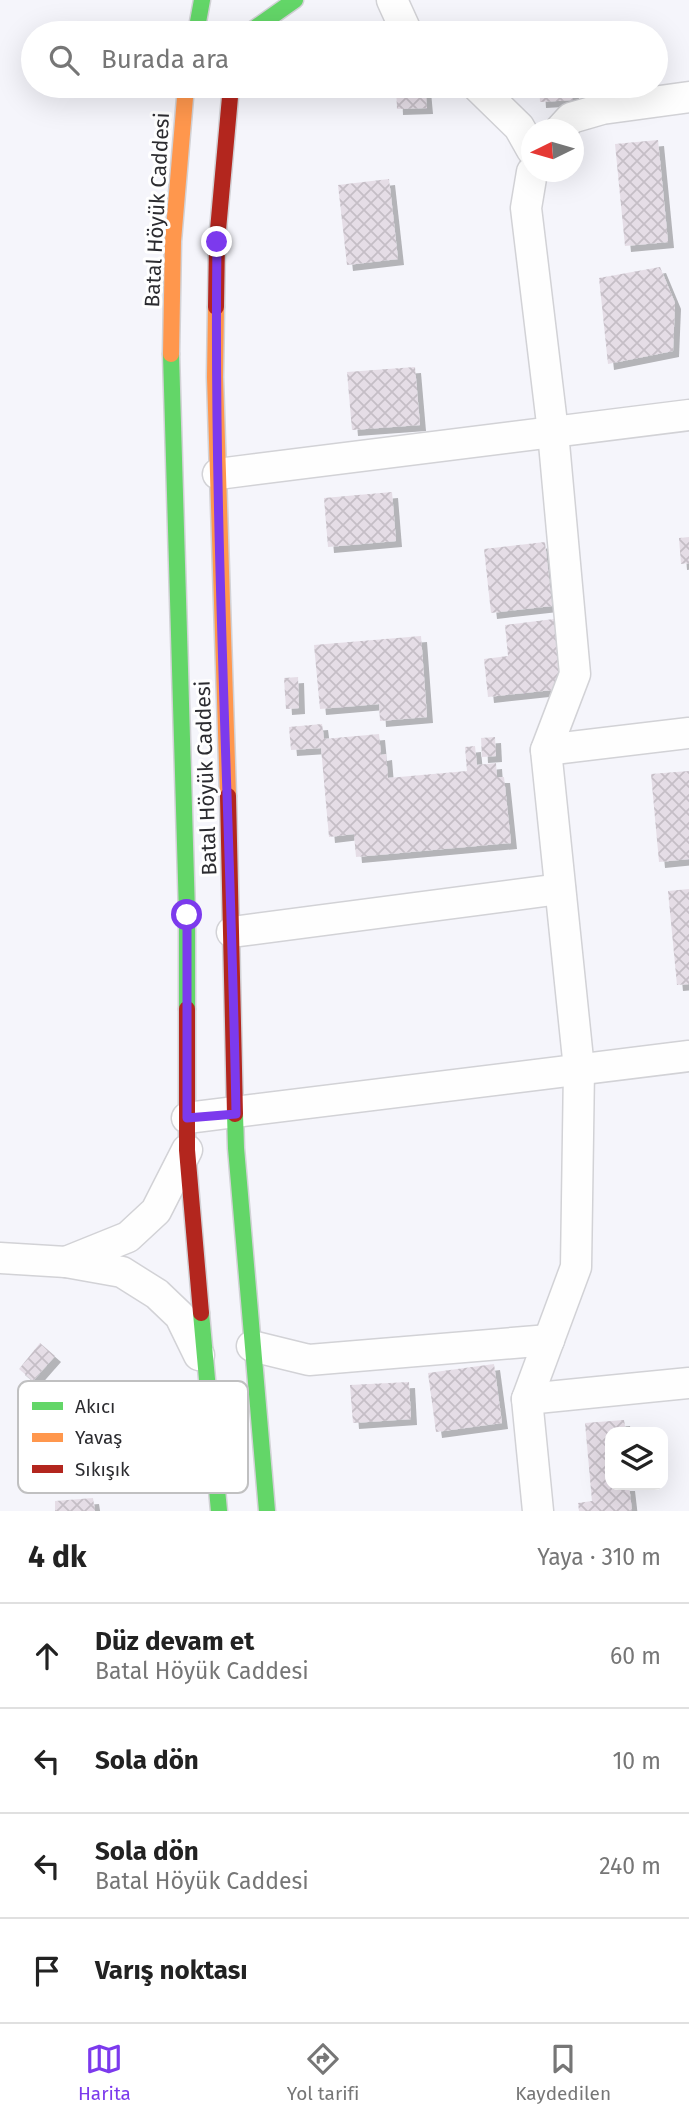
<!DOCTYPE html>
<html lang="tr">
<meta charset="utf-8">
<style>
body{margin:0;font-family:"Fira Sans",sans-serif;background:#f2f2f2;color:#222}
.controls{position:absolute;right:21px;bottom:21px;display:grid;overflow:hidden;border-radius:14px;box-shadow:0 7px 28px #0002}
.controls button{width:63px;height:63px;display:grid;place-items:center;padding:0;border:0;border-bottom:2px solid #e0e0e0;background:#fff;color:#222;font:35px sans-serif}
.compass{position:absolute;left:521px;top:119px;width:63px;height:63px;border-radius:50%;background:#fff;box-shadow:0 7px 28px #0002;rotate:265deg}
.stop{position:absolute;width:21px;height:21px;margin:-16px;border:5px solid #7c3aed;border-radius:50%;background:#fff}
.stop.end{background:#7c3aed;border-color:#fff;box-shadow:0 2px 7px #0008}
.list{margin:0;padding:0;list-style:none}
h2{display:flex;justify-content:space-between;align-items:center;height:91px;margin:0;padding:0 28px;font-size:30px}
h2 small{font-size:23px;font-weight:400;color:#767676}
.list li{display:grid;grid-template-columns:46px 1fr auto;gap:21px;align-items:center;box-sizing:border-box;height:105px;padding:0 28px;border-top:2px solid #e0e0e0}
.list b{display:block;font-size:26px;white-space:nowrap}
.list p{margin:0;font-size:23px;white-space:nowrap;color:#767676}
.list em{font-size:23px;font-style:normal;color:#767676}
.icon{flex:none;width:38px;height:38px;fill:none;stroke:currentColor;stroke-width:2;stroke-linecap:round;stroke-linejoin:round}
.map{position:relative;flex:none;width:689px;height:1511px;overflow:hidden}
.search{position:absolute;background:#fff;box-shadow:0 7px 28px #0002;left:21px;right:21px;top:21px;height:77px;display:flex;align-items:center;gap:18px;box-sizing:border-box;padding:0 24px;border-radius:38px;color:#767676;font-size:26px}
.sheet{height:511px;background:#fff}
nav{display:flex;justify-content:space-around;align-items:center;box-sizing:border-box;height:98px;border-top:2px solid #e0e0e0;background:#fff;font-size:19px;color:#767676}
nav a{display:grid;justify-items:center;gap:4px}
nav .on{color:#7c3aed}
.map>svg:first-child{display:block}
.building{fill:url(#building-cross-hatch);filter:url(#shadow)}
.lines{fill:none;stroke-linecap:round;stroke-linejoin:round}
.street-casing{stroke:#d2d2d6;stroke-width:33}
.fast-casing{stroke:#d2d2d6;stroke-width:19}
.slow-casing{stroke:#d2d2d6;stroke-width:19}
.jam-casing{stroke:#d2d2d6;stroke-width:19}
.street{stroke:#fefefe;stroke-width:30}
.fast{stroke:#63d668;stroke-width:16}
.slow{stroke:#ff974d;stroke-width:16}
.jam{stroke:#b3261e;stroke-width:16}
.route{stroke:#7c3aed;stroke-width:9}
.labels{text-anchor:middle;stroke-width:6;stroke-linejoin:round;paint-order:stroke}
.street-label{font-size:21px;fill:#2c2c30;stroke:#fff}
.key{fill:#fff;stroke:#c0c0c1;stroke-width:2}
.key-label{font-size:19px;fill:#2c2c30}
</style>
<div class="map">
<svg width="689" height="1511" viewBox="0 0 689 1511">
<defs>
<pattern id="building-cross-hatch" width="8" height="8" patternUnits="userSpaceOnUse" patternTransform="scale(1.75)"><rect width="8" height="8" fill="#e5dde6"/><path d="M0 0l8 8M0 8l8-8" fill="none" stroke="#c5bec6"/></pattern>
<filter id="shadow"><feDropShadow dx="6" dy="6" stdDeviation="0" flood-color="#0004"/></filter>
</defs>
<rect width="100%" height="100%" fill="#f5f5fb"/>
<g class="building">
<polygon points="396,86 425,86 427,108 397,109"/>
<polygon points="539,86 573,86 573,100 540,102"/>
<polygon points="658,140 668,242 625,246 615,144"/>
<polygon points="389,179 398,259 347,265 338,185"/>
<polygon points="660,267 675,303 673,351 608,364 599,278"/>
<polygon points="415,367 420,425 352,430 347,372"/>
<polygon points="392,492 396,541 328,547 324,498"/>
<polygon points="689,537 689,563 681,564 679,538"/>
<polygon points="545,542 552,606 491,613 484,549"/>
<polygon points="554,619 562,689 488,697 484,659 508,656 505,625"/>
<polygon points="421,636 427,717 380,721 379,704 320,709 314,645"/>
<polygon points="298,677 299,708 286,709 284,678"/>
<polygon points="322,724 324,739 379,734 381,755 386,754 388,778 467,771 465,747 475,746 477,765 496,763 497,777 504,777 511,843 356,857 354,834 329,837 321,748 291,750 289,727"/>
<polygon points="495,737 496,756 482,757 481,738"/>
<polygon points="689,771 689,859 659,862 651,774"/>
<polygon points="689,889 689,984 677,985 668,891"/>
<polygon points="40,1343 55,1356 33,1381 19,1369"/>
<polygon points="494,1364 502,1423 436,1432 428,1373"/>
<polygon points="409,1382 411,1419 353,1423 350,1385"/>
<polygon points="624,1420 626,1432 610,1432 610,1485 629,1485 632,1511 579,1511 578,1503 592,1501 585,1423"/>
<polygon points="93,1498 95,1511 55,1511 55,1501"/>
</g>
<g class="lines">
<defs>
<g id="street">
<polyline points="392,0 407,33"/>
<polyline points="477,86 519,127 532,150"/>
<polyline points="560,130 571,118 602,109 689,97"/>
<polyline points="532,172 526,208 553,432 575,674 546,750 579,1069 576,1267 527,1399 538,1511"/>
<polyline points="218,474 689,415"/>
<polyline points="546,750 689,733"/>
<polyline points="232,932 560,889"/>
<polyline points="187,1118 689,1056"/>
<polyline points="187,1150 156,1211 128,1237 66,1262 122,1272 157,1294 180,1316 199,1355"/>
<polyline points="0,1258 66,1262"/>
<polyline points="252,1346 309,1360 549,1340"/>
<polyline points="527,1399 689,1383"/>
</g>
<g id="fast">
<polyline points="196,33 202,0"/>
<polyline points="248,33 295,0"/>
<polyline points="171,354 187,914 187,1009"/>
<polyline points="235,1114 236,1148 267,1511"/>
<polyline points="201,1313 219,1511"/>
</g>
<g id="slow">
<polyline points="216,307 215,377 228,796"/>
<polyline points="171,354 173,241 186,86"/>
</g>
<g id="jam">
<polyline points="216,307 217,241 231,86"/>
<polyline points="228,796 235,1114"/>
<polyline points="187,1009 187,1150 201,1313"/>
</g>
</defs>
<use href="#street" class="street-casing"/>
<use href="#fast" class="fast-casing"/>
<use href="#slow" class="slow-casing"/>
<use href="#jam" class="jam-casing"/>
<use href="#street" class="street"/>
<use href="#fast" class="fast"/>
<use href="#slow" class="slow"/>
<use href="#jam" class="jam"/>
</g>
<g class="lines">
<path class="route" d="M187,915V1118L236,1114C231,823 213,532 217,242"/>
</g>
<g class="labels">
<g class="street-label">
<text transform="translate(157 210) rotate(-87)" y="7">Batal Höyük Caddesi</text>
<text transform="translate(206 778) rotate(-92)" y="7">Batal Höyük Caddesi</text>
</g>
</g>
<rect x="18" y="1381" width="230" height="112" rx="10" class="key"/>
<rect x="32" y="1402" width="31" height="8" fill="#63d668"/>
<rect x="32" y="1433" width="31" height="9" fill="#ff974d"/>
<rect x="32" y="1465" width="31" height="8" fill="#b3261e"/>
<g class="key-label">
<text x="75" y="1413">Akıcı</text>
<text x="75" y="1444">Yavaş</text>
<text x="75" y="1476">Sıkışık</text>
</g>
</svg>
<div class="controls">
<button><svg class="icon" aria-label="layers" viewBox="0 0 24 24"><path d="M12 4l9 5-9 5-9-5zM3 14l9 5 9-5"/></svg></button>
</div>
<svg class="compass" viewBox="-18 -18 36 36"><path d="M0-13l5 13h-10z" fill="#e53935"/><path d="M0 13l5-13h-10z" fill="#767676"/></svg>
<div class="stop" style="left:187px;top:915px"></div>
<div class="stop end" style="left:217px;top:242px"></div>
<div class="search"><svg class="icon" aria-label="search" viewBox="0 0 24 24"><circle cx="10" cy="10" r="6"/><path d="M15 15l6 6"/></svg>Burada ara</div>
</div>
<section class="sheet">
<h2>4 dk<small>Yaya · 310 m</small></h2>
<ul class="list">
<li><svg class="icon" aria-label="ahead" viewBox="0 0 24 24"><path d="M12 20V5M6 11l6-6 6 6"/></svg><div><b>Düz devam et</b><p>Batal Höyük Caddesi</p></div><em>60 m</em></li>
<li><svg class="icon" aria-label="left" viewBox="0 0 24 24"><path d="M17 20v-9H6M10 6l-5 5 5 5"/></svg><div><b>Sola dön</b></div><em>10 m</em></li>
<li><svg class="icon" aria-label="left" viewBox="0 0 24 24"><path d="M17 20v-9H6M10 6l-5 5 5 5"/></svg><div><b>Sola dön</b><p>Batal Höyük Caddesi</p></div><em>240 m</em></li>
<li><svg class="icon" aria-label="arrive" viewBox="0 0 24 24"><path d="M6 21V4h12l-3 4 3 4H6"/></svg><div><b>Varış noktası</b></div></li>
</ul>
</section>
<nav>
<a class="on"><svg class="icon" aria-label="map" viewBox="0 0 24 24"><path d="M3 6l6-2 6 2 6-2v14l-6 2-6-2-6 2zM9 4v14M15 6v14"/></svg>Harita</a>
<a><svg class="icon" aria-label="directions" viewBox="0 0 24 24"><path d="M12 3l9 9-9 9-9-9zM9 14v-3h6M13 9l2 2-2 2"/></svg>Yol tarifi</a>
<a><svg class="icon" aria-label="saved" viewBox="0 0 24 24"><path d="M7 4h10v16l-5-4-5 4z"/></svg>Kaydedilen</a>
</nav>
